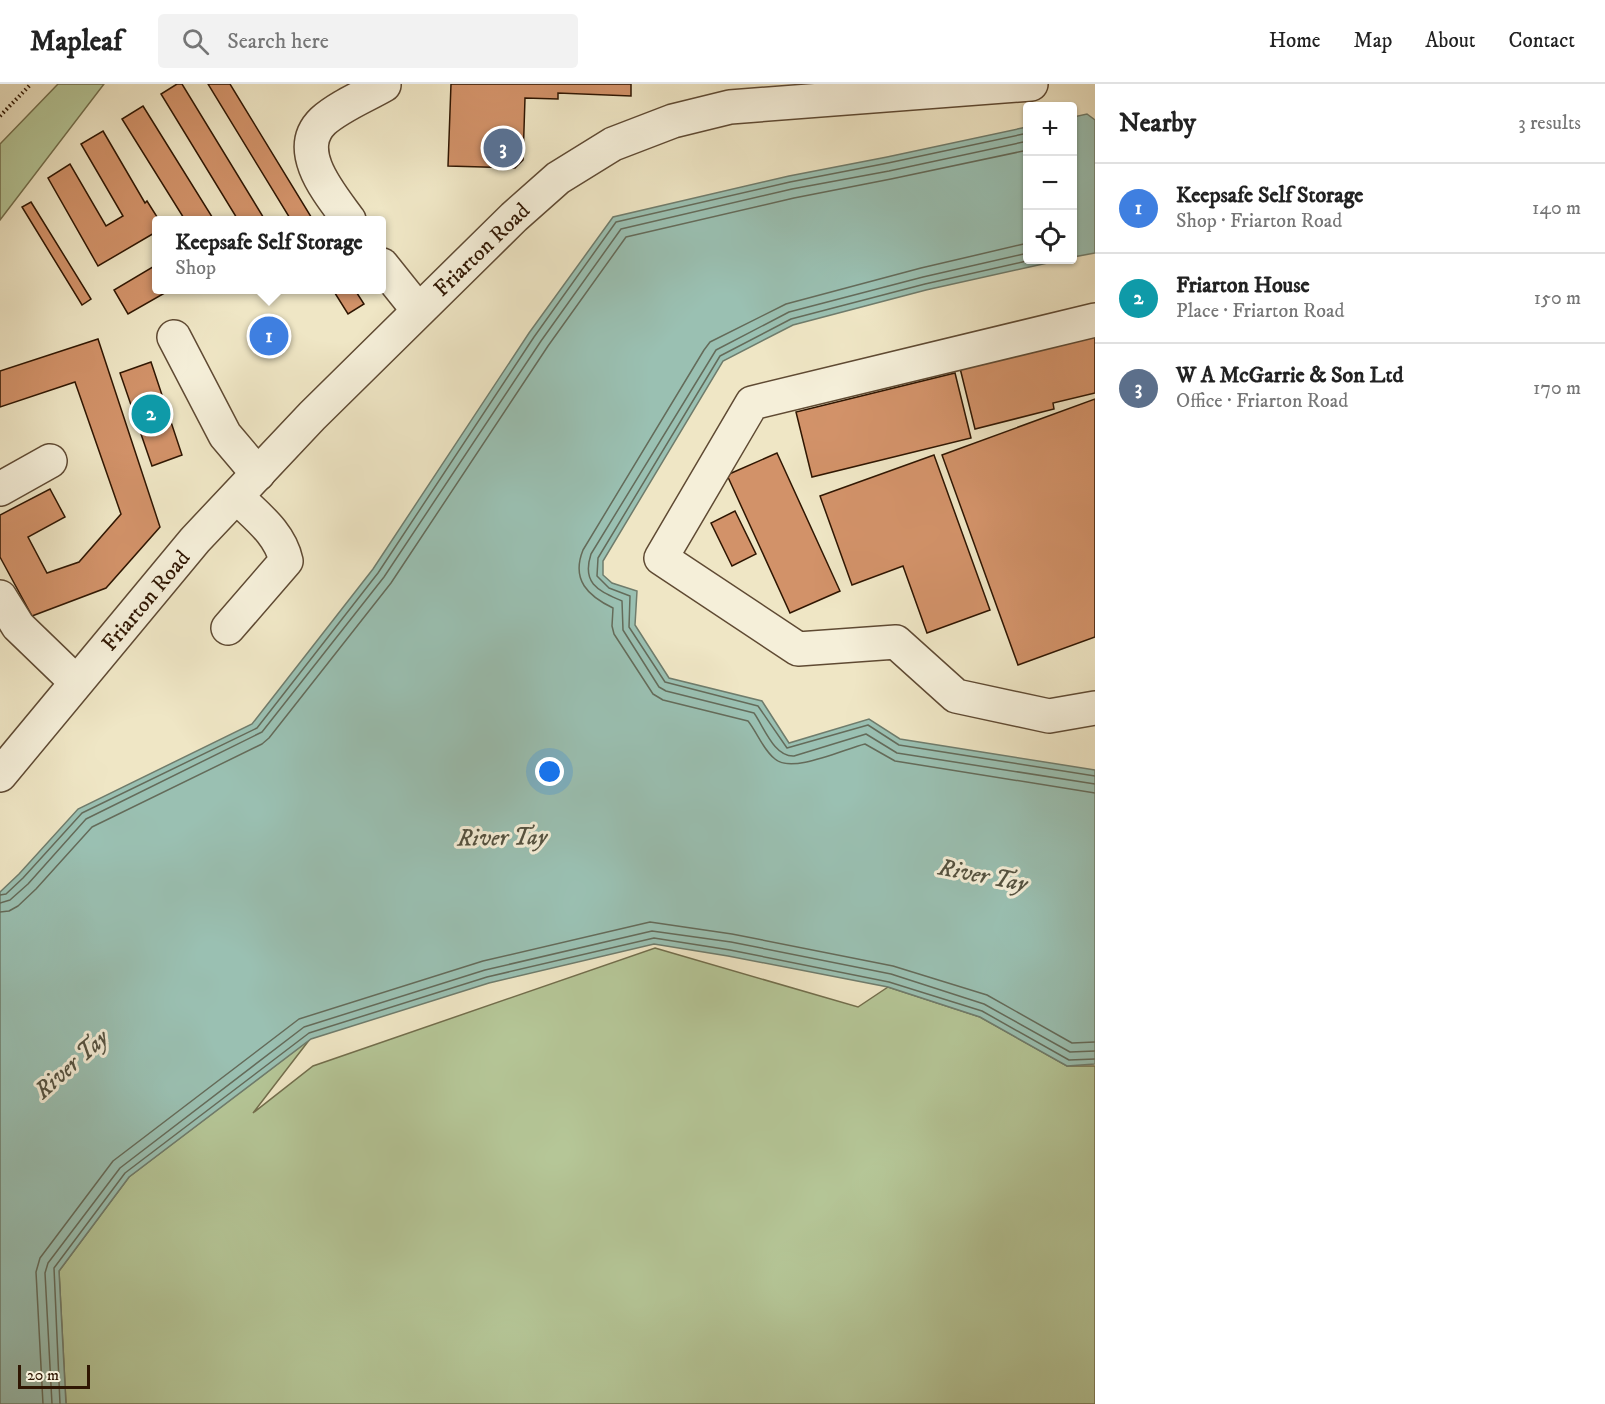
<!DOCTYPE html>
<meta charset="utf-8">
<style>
body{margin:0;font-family:"IM FELL DW Pica",serif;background:#f2f2f2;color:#222}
.controls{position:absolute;right:18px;top:18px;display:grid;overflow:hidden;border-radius:6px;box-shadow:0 2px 4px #0004}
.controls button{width:54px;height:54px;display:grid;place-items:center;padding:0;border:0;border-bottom:2px solid #e0e0e0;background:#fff;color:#222;font:30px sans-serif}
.scale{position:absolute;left:18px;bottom:15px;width:72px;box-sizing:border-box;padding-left:6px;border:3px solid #2f1602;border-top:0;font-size:16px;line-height:21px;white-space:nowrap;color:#2f1602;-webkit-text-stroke:4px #f5efd9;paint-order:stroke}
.you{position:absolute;left:550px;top:688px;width:21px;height:21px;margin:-15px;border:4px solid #fff;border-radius:50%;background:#1a73e8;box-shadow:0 0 0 9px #1a73e833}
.badge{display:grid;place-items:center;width:39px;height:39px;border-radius:50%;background:#8f2418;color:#fff;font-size:20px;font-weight:700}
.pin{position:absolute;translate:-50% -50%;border:3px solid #fff;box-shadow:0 2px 6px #0006}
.popup{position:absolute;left:152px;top:132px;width:234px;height:78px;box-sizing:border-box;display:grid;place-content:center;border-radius:6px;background:#fff;filter:drop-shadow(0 2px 4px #0005);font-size:20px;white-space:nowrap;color:#767676}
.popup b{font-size:22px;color:#222}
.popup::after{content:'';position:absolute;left:50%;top:100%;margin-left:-12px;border:12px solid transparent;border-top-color:#fff}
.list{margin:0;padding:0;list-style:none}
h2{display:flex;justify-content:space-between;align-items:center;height:78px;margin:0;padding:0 24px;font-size:26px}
h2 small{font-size:20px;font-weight:400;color:#767676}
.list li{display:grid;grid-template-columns:39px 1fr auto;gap:18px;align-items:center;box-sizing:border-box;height:90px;padding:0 24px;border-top:2px solid #e0e0e0}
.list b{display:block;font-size:22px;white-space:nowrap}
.list p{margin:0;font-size:20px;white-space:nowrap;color:#767676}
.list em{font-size:20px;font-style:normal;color:#767676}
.icon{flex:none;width:33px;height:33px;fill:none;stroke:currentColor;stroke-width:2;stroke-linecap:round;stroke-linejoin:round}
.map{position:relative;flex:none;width:1095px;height:1320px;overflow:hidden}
header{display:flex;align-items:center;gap:36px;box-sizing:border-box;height:84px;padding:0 30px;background:#fff;border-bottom:2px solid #e0e0e0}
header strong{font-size:28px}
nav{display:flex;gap:33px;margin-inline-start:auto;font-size:21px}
.search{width:420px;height:54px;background:#f2f2f2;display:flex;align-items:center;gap:15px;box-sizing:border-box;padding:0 21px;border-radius:6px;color:#767676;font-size:22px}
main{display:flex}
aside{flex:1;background:#fff}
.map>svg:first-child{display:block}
.green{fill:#b5c697;stroke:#726e4c;stroke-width:1.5}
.water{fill:#9ac0b2;stroke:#6f7c6c;stroke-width:1.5}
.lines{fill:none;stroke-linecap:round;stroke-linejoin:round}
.shore{stroke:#646b5a;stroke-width:1.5}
.building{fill:#d29269;stroke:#2f1602;stroke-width:1.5}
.minor-casing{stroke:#5f4a33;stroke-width:36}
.path{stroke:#2f1602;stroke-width:4;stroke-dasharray:1.5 3;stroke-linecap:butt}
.minor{stroke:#f5efd9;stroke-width:33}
.labels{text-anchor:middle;stroke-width:6;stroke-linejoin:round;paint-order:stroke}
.street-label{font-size:22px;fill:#2f1602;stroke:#f5efd9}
.water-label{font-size:24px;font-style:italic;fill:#545240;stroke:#f5efd9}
</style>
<header>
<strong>Mapleaf</strong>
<div class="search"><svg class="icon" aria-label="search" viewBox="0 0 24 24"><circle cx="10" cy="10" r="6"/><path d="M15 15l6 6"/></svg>Search here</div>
<nav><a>Home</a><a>Map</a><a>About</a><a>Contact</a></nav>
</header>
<main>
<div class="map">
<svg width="1095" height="1320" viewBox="0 0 1095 1320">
<rect width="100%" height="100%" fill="#efe6c5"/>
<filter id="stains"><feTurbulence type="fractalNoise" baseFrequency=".00333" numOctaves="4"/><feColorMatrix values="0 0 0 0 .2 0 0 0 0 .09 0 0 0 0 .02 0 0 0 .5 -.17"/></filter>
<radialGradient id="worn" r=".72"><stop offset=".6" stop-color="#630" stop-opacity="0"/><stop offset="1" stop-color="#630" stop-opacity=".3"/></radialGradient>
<g class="green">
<polygon points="58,0 104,0 0,136 0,60"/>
<polygon points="655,864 858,923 888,903 980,933 1067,982 1095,982 1095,1320 66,1320 59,1187 129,1093 310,955 253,1029 313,982"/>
</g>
<g class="water">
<polygon points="1087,30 1095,36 1095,169 1073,173 1073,33"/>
<polygon points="1027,43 1028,176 1061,176 926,206 793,241 723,277 603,477 603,491 612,499 637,507 635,541 669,594 762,617 789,659 869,635 900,655 1095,686 1095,980 1067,982 980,933 888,903 728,872 654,860 489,899 311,955 129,1093 59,1187 66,1320 0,1320 0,808 19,790 78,725 252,640 373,485 529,249 613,133 789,92 887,73"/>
</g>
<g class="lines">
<g class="shore">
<path d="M1028,159L921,184L786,220L710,258L704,266L583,466C571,496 588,512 613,524L612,542L614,550L653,610L663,616L748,637C757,648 763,666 775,675C792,690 844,665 865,660L895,677L1095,709"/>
<path d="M1028,169L923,193L789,228L716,266L591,470C581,501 600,507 622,517L623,546L659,603L666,607L754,629C764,643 774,673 794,672L866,650L897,669L1095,700"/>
<polyline points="1031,176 925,200 791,235 720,272 598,474 597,492 609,504 630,512 629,543 665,598 758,622 787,664 868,641 899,661 1095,692"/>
<polyline points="0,811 6,810 23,794 82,729 257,644 378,489 534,253 616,138 790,98 888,79 1028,49"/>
<polyline points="0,819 10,816 28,800 86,735 262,648 384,493 541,257 621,145 792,105 889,87 1028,57"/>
<polyline points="0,828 9,827 18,822 36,805 92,743 262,660 269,654 391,499 548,262 626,153 794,114 891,95 1028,66"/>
<polyline points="43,1320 36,1188 40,1174 113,1077 299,935 483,877 650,838 732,850 893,882 987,911 1072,959 1095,958"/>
<polyline points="52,1320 45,1189 48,1179 120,1084 304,943 485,886 652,847 731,858 891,890 984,920 1070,968 1095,967"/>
<polyline points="60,1320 54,1184 125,1089 309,949 487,893 654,854 730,866 889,898 982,927 1069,976 1095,975"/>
</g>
</g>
<g class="building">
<polygon points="177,0 182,0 265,136 238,136 161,10"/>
<polygon points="208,0 230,0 313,136 291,136"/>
<polygon points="451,0 631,0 631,12 558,9 558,15 525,14 523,76 515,84 448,82"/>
<polygon points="143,22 214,136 185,136 122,35"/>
<polygon points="103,47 145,119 147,117 159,136 156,136 156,148 98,182 48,94 70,80 106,142 123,132 81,60"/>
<polygon points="31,118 91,215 82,221 22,123"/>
<polygon points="156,181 156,206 170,206 128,230 114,206"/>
<polygon points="333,206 355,206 364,220 348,230"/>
<polygon points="1095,242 1095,309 1053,319 1054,325 975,345 958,276"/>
<polygon points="98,255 160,443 106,504 32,532 0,473 0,431 50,405 65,433 28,453 47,489 79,478 121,430 75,298 0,323 0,287"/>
<polygon points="151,278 182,371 152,382 120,289"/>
<polygon points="955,289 971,354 812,393 796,328"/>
<polygon points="1095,315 1095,553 1018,581 942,371"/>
<polygon points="777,369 840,507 790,529 727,391"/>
<polygon points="934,371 990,526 927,549 903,482 852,501 820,412"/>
<polygon points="735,427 756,470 732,482 711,439"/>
</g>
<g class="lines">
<defs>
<g id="minor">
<path d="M349,136C331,111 292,67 323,37C340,22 365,12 384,1"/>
<polyline points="382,181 418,226"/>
<polyline points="1095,236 752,319 661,474 798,565 896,558 956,612 1049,632 1095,624"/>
<polyline points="174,253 225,351 258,390"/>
<polyline points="0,405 50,377"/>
<polyline points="0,513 18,542 76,598"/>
<path d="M228,544L286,477C280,449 256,432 237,413"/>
<polyline points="0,691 195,456 312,332 514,133 558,94 613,60 673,37 730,23 1031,0"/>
</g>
</defs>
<use href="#minor" class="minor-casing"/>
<polyline class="path" points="0,32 31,0"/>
<use href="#minor" class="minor"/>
</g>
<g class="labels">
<g class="street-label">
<text transform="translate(481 165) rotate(-44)" y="8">Friarton Road</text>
<text transform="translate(145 516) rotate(-50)" y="8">Friarton Road</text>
</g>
<g class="water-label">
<text transform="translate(502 753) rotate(-1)" y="8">River Tay</text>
<text transform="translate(983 791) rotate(11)" y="8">River Tay</text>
<text transform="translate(71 980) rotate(-42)" y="8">River Tay</text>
</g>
</g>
<rect width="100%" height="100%" filter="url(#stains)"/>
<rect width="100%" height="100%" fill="url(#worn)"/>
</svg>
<div class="controls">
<button>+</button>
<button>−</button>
<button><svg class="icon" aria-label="locate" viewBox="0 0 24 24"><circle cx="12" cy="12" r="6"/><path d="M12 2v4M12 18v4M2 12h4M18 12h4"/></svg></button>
</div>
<div class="scale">20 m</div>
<div class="you"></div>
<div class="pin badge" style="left:269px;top:252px;background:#3f7fe0">1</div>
<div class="popup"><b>Keepsafe Self Storage</b>Shop</div>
<div class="pin badge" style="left:151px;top:330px;background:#0f9aa8">2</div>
<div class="pin badge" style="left:503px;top:64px;background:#5c6f8a">3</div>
</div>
<aside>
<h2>Nearby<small>3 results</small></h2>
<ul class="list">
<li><span class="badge" style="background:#3f7fe0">1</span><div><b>Keepsafe Self Storage</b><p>Shop · Friarton Road</p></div><em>140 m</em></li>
<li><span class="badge" style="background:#0f9aa8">2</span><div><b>Friarton House</b><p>Place · Friarton Road</p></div><em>150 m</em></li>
<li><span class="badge" style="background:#5c6f8a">3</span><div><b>W A McGarrie &amp; Son Ltd</b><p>Office · Friarton Road</p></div><em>170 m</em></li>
</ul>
</aside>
</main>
